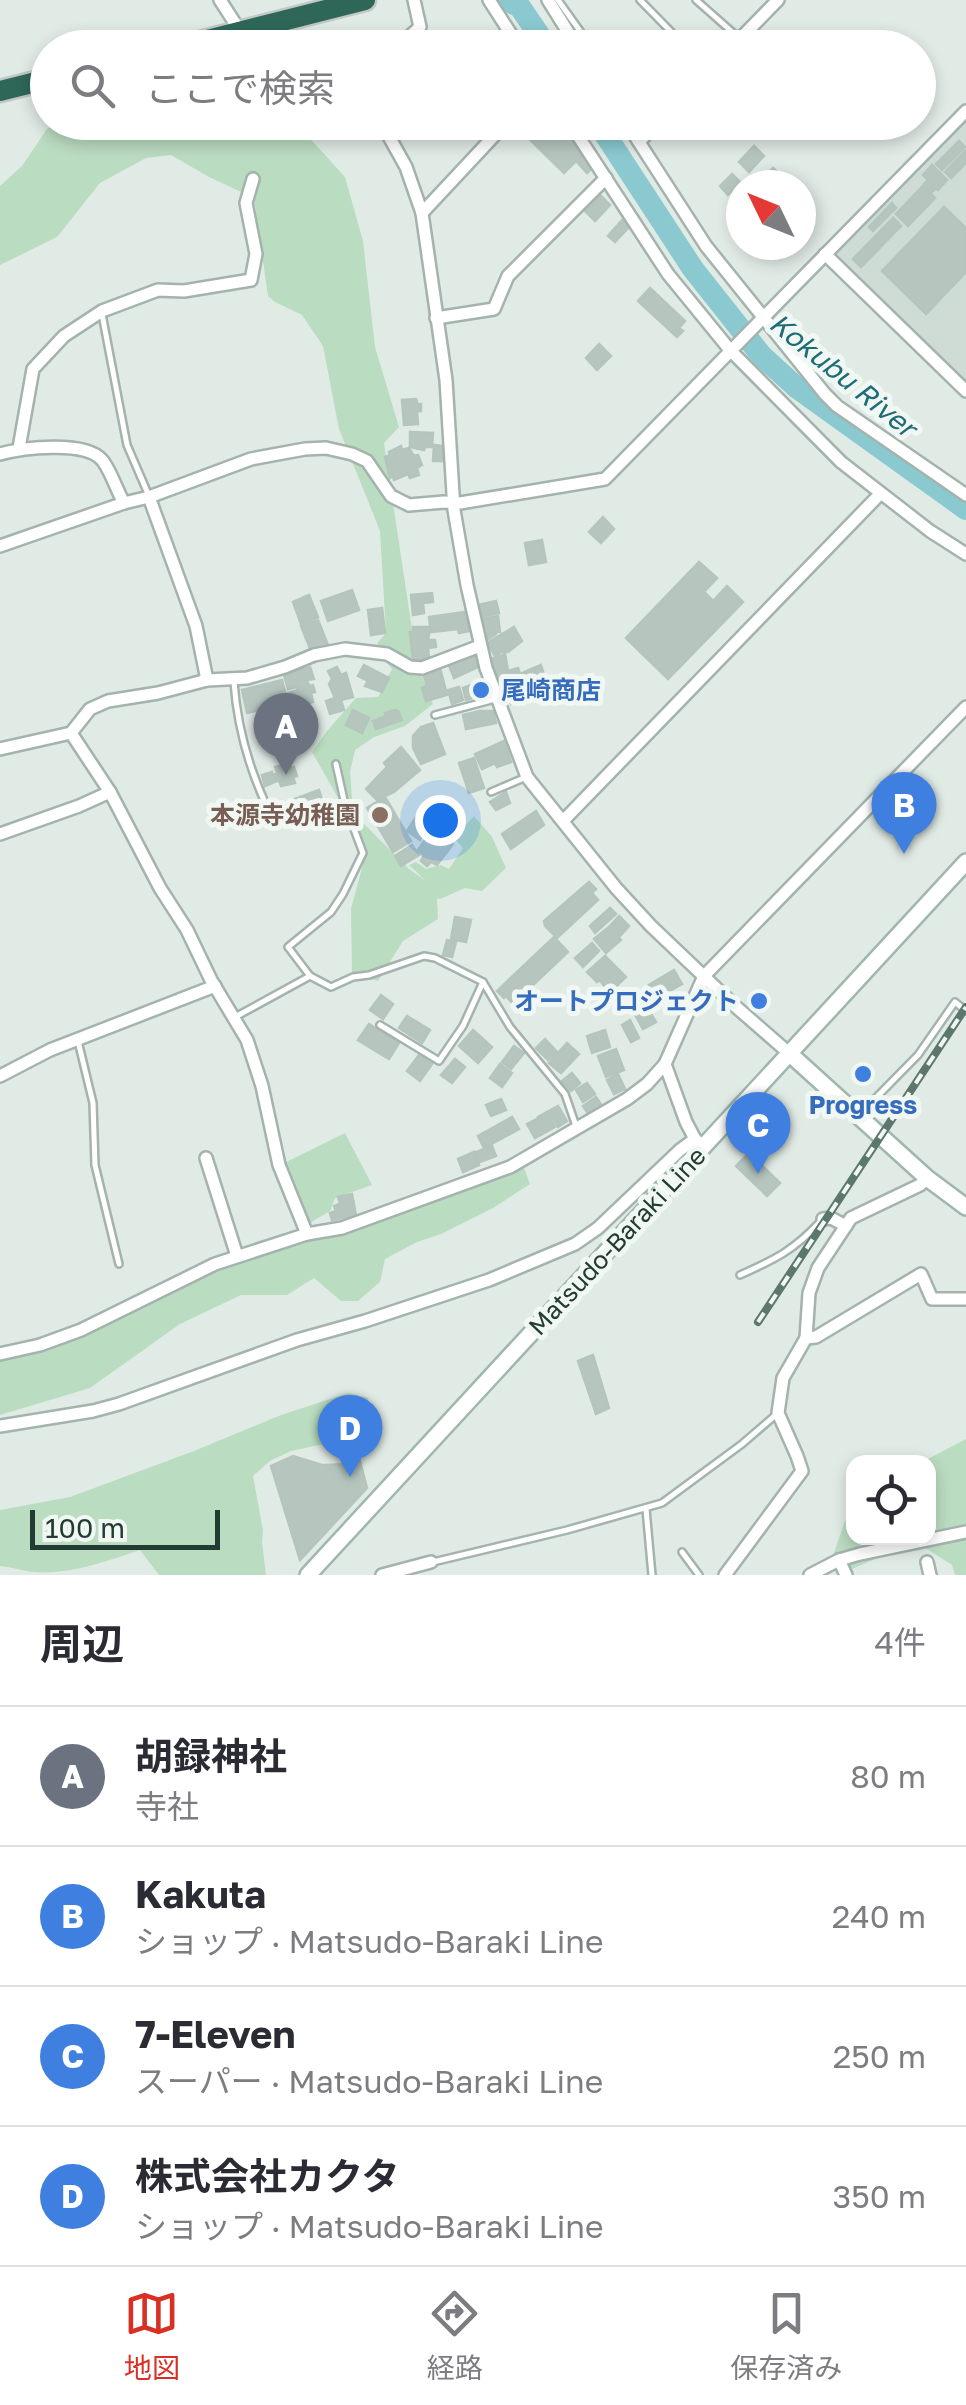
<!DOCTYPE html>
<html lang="ja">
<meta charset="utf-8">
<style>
body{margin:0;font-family:"Golos Text","Noto Sans JP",sans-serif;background:#f2f2f3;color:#2b2b33}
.controls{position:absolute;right:30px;bottom:30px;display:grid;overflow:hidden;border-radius:20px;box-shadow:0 5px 15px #0003}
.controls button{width:90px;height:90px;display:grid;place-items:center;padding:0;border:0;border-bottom:2px solid #e1e1e2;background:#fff;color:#2b2b33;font:50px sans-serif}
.compass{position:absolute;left:726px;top:170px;width:90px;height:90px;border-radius:50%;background:#fff;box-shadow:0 5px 15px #0003;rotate:313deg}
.scale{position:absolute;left:30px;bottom:25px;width:190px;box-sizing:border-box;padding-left:10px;border:5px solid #223b33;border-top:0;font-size:28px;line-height:35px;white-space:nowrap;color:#223b33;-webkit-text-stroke:8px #f1f8f4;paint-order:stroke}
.you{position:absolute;left:440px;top:820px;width:35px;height:35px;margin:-25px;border:8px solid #fff;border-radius:50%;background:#1a73e8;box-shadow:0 0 0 15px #1a73e833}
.badge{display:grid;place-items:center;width:65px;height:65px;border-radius:50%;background:#d93025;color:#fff;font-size:32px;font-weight:700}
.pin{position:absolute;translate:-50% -82px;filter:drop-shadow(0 2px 5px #0008)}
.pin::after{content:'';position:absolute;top:52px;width:35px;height:30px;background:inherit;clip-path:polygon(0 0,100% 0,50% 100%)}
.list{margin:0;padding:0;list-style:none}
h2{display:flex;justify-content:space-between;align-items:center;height:130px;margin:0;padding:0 40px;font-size:42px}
h2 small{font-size:32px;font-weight:400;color:#7c7c81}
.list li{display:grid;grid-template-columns:65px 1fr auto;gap:30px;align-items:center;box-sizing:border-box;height:140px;padding:0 40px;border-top:2px solid #e1e1e2}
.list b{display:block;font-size:38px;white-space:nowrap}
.list p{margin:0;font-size:32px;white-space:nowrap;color:#7c7c81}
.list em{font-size:32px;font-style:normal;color:#7c7c81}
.icon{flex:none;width:55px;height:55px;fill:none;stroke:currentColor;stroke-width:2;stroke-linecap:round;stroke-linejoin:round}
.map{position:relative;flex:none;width:966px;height:1575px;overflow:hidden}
.search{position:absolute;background:#fff;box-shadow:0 5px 15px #0003;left:30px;right:30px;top:30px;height:110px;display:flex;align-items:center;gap:25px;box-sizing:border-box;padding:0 35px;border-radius:55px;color:#7c7c81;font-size:38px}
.sheet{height:690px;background:#fff}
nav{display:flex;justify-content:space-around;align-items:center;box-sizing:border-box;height:140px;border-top:2px solid #e1e1e2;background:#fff;font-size:28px;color:#7c7c81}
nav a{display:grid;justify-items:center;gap:5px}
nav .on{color:#d93025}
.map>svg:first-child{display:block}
.built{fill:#cfdbd5}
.green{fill:#badcc1}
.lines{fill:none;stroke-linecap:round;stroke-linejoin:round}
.river{stroke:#8ac9cf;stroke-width:22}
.building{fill:#b6c6bf;stroke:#b4c5bd;stroke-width:2.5}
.lane-casing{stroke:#a4b3ad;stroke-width:10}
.street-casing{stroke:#a4b3ad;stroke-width:16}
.secondary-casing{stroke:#a0b7ad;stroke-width:20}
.highway-casing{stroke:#c1c8c6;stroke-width:25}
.lane{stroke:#fff;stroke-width:5}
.street{stroke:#fff;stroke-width:11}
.secondary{stroke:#fff;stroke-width:15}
.highway{stroke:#2e6758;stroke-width:20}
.rail-casing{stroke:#5c776e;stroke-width:8}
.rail{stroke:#f1f8f4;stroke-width:4;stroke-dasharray:11;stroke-linecap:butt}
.shop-dot{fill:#3f7fe0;stroke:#f1f8f4;stroke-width:4}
.education-dot{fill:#8d6e63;stroke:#f1f8f4;stroke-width:4}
.labels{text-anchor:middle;stroke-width:10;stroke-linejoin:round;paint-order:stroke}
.shop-label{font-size:25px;font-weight:bold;fill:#366cbe;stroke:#f1f8f4;text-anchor:start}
.education-label{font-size:25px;font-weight:bold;fill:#785e54;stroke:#f1f8f4;text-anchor:end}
.street-label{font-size:25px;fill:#223b33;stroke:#f1f8f4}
.water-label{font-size:28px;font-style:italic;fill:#1d6c76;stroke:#f1f8f4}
</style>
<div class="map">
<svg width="966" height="1575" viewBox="0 0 966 1575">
<rect width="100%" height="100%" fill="#e1ebe6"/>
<polygon class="built" points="966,118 966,381 834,256"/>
<g class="green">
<polygon points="58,122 296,123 345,177 363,241 375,347 399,427 384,443 413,636 423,679 433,704 405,726 374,737 355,750 350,772 353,813 409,869 426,881 409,865 416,862 426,869 441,865 449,869 463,848 454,838 474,816 492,837 506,868 482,891 465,888 440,899 437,898 438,919 403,941 378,981 352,975 351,909 367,849 312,752 327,731 356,698 378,697 392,669 377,650 378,642 386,633 380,531 339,429 323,346 302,315 275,302 268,296 254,198 209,177 171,155 146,158 100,183 57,237 0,265 0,186 22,166 47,129"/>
<polygon points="345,1133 372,1185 335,1198 330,1211 308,1224 284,1163"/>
<polygon points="524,1168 530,1184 493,1208 441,1234 417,1242 385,1259 380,1282 358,1301 341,1301 314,1278 287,1295 241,1295 180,1324 90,1388 0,1415 0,1360 87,1333 222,1267 411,1208"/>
<path d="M348,1393L368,1398L369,1415L338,1438L324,1444L291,1451L270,1461L253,1476L263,1530L262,1542L266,1575H159L140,1550C105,1562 69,1575 31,1572C21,1570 11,1567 0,1566V1510L70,1497L194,1451L281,1415Z"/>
<polygon points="966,1439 966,1575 955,1575 952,1565 916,1542 852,1569 829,1567 845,1521 853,1515 854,1538 928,1538 928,1462 922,1462"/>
</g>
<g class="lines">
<g class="river">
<polyline points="506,0 520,7 548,48"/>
<polyline points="597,122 693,269 761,355 796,387 966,509"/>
</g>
</g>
<g class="building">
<polygon points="518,122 562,122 591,169 587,173 576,161 564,173 515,125"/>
<polygon points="959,141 965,147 942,170 936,164"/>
<polygon points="754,146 764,156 749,172 739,162"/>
<polygon points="966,150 966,163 951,178 945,172"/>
<polygon points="932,165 947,180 938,190 936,188 932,192 924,184 928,180 923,175"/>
<polygon points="773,168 788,183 786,185 757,185"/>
<polygon points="732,174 741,183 728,195 720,186"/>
<polygon points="923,186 935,198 908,226 896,214"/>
<polygon points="599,194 610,205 595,221 583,209"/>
<polygon points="892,203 896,208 873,231 869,227"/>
<polygon points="944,207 966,228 966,272 926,314 882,271"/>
<polygon points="893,218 901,226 861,267 853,259"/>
<polygon points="623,219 630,226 615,242 608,236"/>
<polygon points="650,288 685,321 679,328 683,331 677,337 638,301"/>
<polygon points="599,344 611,356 597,370 586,358"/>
<polygon points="416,399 418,405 421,404 421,411 417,411 418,424 404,425 402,400"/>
<polygon points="410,432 433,433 432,447 425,447 424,450 410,447"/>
<polygon points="434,445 444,446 445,461 433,461"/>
<polygon points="401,446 402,450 409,448 414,456 418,455 422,465 417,468 419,475 410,478 408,474 394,480 393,476 390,478 385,457 390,455 389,452"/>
<polygon points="603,517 614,529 601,543 589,532"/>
<polygon points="542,540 546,562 529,565 525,543"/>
<polygon points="699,562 717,578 704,592 713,601 727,586 743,602 668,679 626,638"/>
<polygon points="352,590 359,610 328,621 321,601"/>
<polygon points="432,593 433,602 423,603 424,613 413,615 411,595"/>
<polygon points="309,595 318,617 301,624 293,602"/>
<polygon points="496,601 499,613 480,617 478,605"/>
<polygon points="382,608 385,633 371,635 368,610"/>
<polygon points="465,612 469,631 459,633 458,629 431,632 429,617"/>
<polygon points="498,616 500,632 496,632 496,634 485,641 481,619"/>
<polygon points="318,620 328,645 311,651 301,626"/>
<polygon points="413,627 430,627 428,640 435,640 436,647 428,648 429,658 413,660 410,632 413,632"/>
<polygon points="514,627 522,641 508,652 501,652 495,656 487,643"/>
<polygon points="473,652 478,667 454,678 448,663"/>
<polygon points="505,654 508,671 518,668 520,674 499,682 491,659"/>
<polygon points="364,665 389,678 382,692 365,686 368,681 358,676"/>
<polygon points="541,665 546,681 527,687 529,695 521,698 518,694 520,701 511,704 507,697 505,697 499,683"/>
<polygon points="310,667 314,679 307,680 309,686 313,685 315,692 311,693 313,702 293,708 288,693 298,690 297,687 288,689 284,675"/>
<polygon points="337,667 341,675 346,673 353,697 341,700 344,710 330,714 326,701 335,698 329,684 332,679 328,671"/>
<polygon points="440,668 447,695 426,701 422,688 427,686 423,673"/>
<polygon points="282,680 288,703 247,713 242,690"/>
<polygon points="476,683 477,686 483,684 486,694 466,700 463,688"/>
<polygon points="459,687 463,700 452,704 448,690"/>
<polygon points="353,710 369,718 362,733 346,725"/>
<polygon points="395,710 398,711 402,720 376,729 373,721 386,716 385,713"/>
<polygon points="480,711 493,711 496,723 466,729 463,715"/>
<polygon points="433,723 445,754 421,764 413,748 413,736 421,727"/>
<polygon points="504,741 511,762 497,767 495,763 482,769 475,754"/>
<polygon points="401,747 420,770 394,792 377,800 366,789 387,767 384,763"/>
<polygon points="474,758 484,788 469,793 459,763"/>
<polygon points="290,764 291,768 294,767 297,776 293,777 295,783 281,786 279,780 265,786 262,775 272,772 272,775 277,773 275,767"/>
<polygon points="319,790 324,806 318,808 317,805 301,811 303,816 295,820 291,809 294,807 292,800"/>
<polygon points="506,792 510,803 496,810 490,802"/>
<polygon points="385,797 411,841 393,852 367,808"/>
<polygon points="536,811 544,825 511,849 502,834"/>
<polygon points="418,814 431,822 420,840 407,831"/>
<polygon points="433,828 439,832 442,829 451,835 449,839 453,844 437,865 431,862 427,866 421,861 424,855 418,850"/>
<polygon points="412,845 419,855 401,866 395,856"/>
<polygon points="589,882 596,889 592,893 598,900 557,938 545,926 544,921"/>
<polygon points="610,908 616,914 595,933 590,926"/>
<polygon points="619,916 629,926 620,936 610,926"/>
<polygon points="455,917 471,920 466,942 451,939"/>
<polygon points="609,927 621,940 606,953 594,939"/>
<polygon points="554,937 568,952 513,1004 506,996 504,998 497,991"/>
<polygon points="447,940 456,942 452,957 443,955"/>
<polygon points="592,943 599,951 583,967 575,958"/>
<polygon points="605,956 626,977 610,992 599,980 597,982 587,972"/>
<polygon points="674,970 682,984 657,998 649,985"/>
<polygon points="648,993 655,1005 648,1009 656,1022 643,1029 629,1004"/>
<polygon points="381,995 393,1004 383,1019 370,1010"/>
<polygon points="407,1016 430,1030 422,1043 399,1028"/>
<polygon points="630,1020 639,1038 631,1042 622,1025"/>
<polygon points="369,1024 399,1043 389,1059 358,1040"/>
<polygon points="473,1030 492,1047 478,1063 459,1046"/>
<polygon points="605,1030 610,1047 592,1053 587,1036"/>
<polygon points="545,1039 557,1052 548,1060 536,1048"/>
<polygon points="567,1043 579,1054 561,1073 549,1063"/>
<polygon points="514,1046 524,1053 511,1069 502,1062"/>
<polygon points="616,1049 624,1070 606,1077 598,1056"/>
<polygon points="419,1055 432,1064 420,1081 407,1071"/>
<polygon points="455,1059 465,1067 452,1083 441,1075"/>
<polygon points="500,1064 512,1073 502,1087 490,1078"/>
<polygon points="572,1073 580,1083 571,1091 562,1081"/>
<polygon points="618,1074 625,1089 614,1094 607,1080"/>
<polygon points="587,1083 595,1094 583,1102 576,1090"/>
<polygon points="596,1097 602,1106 589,1115 583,1106"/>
<polygon points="501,1099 506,1110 491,1116 486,1105"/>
<polygon points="558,1106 567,1121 558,1127 549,1111"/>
<polygon points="547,1112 555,1127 546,1132 538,1117"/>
<polygon points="512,1117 519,1129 484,1148 478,1136"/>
<polygon points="537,1119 544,1133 535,1138 527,1124"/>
<polygon points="492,1146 496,1156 480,1162 476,1152"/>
<polygon points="474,1152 479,1165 463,1172 458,1159"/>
<polygon points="749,1153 780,1183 767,1196 736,1166"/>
<polygon points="352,1194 356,1215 332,1220 330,1213 336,1211 334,1206 340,1204 338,1197"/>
<polygon points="593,1355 609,1408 596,1414 578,1361"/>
<polygon points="358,1454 367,1488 300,1560 271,1466 293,1456 322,1465 352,1464"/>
</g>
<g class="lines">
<defs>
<g id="lane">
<polyline points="558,0 585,38 595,48"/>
<polyline points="640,0 687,48"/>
<polyline points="696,0 739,38"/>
<polyline points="102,314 127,445 149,496"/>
<path d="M234,682C237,725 249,768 267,807"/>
<polyline points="435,715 495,699"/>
<polyline points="491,792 524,778"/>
<polyline points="310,976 331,987 353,977 369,975 424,956 435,958 483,982 510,1027 565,1094 576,1126"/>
<polyline points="237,1016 310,976 288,947 331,912 343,894 363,853 345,805 336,764"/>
<polyline points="380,1025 439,1061 463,1026 483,982"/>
<polyline points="78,1041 93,1103 95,1165 119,1264"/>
<polyline points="859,1115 918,1055 955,1002 966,1011"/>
<path d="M740,1275C776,1259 794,1250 821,1221"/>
<polyline points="646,1509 652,1575"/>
<polyline points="682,1552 699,1575"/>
<polyline points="433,1562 567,1530 662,1503 742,1444 778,1413"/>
</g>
<g id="street">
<polyline points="220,0 240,31 254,36 280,38 306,48"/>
<polyline points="489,0 520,48"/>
<polyline points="548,0 578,48"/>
<polyline points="397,48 420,27 414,0"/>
<polyline points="731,48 778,0"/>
<polyline points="381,122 406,167 422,213 446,380 454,510 467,585 486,668 527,777 616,888 651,926 735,1006 790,1054"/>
<polyline points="569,122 668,274 730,350 841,462 930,531 966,554"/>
<polyline points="626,122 706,246 825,394 837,406 966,495"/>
<polyline points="639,142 658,122"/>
<polyline points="422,213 507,122"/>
<polyline points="825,254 966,391"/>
<polyline points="436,318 494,309 508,276 606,178"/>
<polyline points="19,448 33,369 64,336 102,311 158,290 184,291 251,280 256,254 246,203 253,179"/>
<path d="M0,454C22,448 85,440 102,460C110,469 117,491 124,503"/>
<polyline points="149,497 196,626 207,680"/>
<polyline points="0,546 124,503 149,497 251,459 305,449 326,448 352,454 367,461 391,496 409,505 444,502 460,503 605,479 966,111"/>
<polyline points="71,733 110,792"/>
<polyline points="0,749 71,733 90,709 108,701 158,693 207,680 247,678 285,667 314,655 345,649 387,654 410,667 422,668 480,646"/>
<polyline points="563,821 880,494"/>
<polyline points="0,834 79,806 110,792 160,888 187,930 211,980 247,1040 262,1086 279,1165 307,1234"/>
<polyline points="665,1064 686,1122 695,1139"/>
<polyline points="0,1076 50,1050 215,986"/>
<polyline points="206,1158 237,1256"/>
<polyline points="823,1219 831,1218 846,1226"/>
<polyline points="806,1338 816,1337 921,1274 932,1299 966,1299"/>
<polyline points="0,1354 40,1345 81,1330 215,1264 307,1234 342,1228 510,1167 627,1099 647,1084 665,1064 704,976 966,707"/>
<polyline points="0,1426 93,1411 119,1404 297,1340 365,1321 489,1280 575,1244 598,1228 680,1150 695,1139 704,1147"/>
<polyline points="839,1560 846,1575"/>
<polyline points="927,1562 930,1575"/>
<polyline points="382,1575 431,1562"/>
<polyline points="725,1575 802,1471 797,1456 778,1413 783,1378 806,1338 809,1293 818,1268 851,1218 920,1185 927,1178"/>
<polyline points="810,1575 839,1560 860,1554 966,1532"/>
</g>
<g id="secondary">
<polyline points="790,1054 927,1178 966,1207"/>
<polyline points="308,1575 966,862"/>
</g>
<g id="highway">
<polyline points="176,48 365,0"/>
<polyline points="0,91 48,79"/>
</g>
</defs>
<use href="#lane" class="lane-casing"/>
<use href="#street" class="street-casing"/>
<use href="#secondary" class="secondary-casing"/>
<use href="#highway" class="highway-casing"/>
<use href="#lane" class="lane"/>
<use href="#street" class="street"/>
<use href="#secondary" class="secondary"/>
<use href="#highway" class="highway"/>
<defs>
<polyline id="rail" points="758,1322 966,1007"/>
</defs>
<use href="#rail" class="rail-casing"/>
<use href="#rail" class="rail"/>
</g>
<g class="shop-dot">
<circle cx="481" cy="690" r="10"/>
<circle cx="759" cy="1001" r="10"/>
<circle cx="863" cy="1074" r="10"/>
</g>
<circle class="education-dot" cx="380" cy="815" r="10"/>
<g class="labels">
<g class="shop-label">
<text x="501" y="699">尾崎商店</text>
<text x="739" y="1010" text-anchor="end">オートプロジェクト</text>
<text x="863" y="1114" text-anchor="middle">Progress</text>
</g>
<g class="education-label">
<text x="360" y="824">本源寺幼稚園</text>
</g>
<g class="street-label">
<text transform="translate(617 1241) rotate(-47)" y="9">Matsudo-Baraki Line</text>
</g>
<g class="water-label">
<text transform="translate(843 375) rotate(39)" y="10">Kokubu River</text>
</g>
</g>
</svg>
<div class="controls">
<button><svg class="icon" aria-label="locate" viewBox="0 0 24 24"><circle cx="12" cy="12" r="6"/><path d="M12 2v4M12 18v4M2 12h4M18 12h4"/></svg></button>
</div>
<svg class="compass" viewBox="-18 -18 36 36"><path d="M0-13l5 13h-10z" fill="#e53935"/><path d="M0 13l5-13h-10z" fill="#7c7c81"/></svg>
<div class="scale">100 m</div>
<div class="you"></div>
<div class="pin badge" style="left:286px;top:775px;background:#6b7280">A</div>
<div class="pin badge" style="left:904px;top:854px;background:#3f7fe0">B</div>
<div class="pin badge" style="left:758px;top:1174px;background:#3f7fe0">C</div>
<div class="pin badge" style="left:350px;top:1477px;background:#3f7fe0">D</div>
<div class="search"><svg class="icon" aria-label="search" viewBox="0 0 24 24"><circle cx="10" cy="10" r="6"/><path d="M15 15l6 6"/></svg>ここで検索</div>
</div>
<section class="sheet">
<h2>周辺<small>4件</small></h2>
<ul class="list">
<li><span class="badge" style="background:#6b7280">A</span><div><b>胡録神社</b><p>寺社</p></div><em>80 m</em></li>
<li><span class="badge" style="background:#3f7fe0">B</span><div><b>Kakuta</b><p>ショップ · Matsudo-Baraki Line</p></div><em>240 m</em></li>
<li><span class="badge" style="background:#3f7fe0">C</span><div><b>7-Eleven</b><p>スーパー · Matsudo-Baraki Line</p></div><em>250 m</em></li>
<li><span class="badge" style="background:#3f7fe0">D</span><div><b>株式会社カクタ</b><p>ショップ · Matsudo-Baraki Line</p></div><em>350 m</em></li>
</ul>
</section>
<nav>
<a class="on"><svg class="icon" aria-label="map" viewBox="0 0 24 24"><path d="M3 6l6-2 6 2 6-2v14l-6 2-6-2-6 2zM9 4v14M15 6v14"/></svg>地図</a>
<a><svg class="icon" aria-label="directions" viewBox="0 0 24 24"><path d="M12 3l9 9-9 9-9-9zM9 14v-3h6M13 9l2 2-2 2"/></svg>経路</a>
<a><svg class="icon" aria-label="saved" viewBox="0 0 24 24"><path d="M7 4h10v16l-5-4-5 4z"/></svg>保存済み</a>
</nav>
